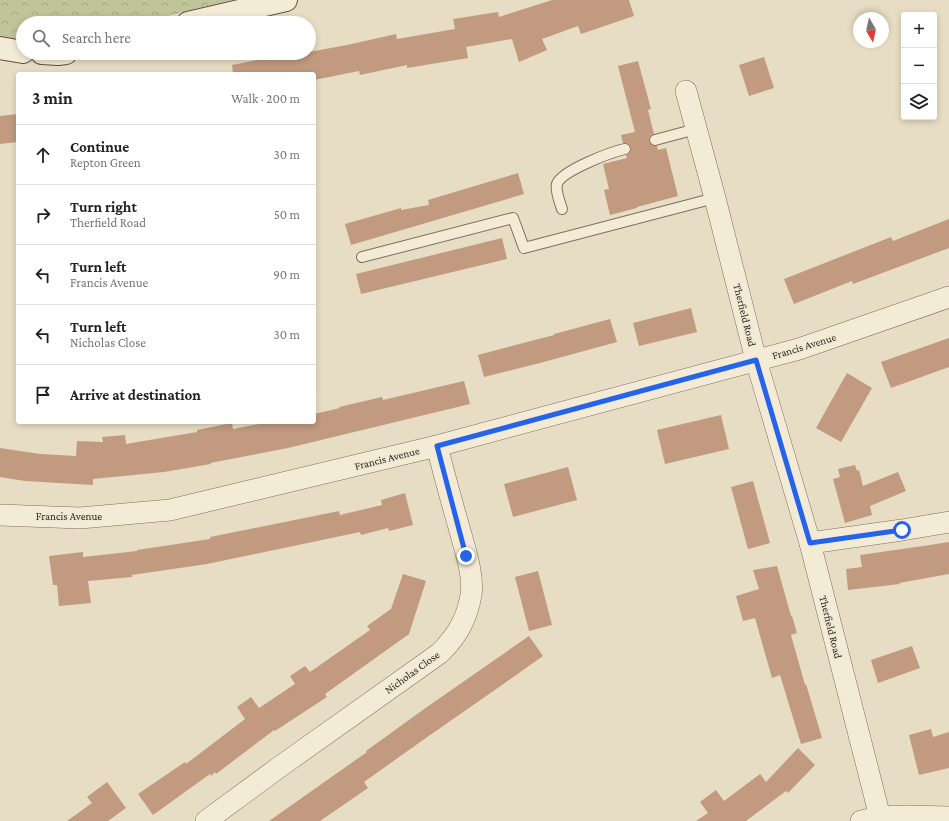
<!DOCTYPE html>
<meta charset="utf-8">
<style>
body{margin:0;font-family:"Crimson Pro",serif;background:#f6f6f6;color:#222}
.controls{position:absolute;right:12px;top:12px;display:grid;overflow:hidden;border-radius:4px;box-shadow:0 2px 6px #0003}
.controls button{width:36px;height:36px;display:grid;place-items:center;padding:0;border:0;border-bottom:1px solid #e0e0e0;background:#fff;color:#222;font:20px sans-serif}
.compass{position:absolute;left:853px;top:12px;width:36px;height:36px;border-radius:50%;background:#fff;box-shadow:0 2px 6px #0003;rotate:171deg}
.stop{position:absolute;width:12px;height:12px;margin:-9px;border:3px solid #2563eb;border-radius:50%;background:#fff}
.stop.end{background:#2563eb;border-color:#fff;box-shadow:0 1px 4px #0008}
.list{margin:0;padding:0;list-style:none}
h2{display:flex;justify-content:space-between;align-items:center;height:52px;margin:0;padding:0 16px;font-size:17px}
h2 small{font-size:13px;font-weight:400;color:#767676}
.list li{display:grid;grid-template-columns:26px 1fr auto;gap:12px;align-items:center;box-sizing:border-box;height:60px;padding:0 16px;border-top:1px solid #e0e0e0}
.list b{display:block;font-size:15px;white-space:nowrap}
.list p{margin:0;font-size:13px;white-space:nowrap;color:#767676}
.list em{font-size:13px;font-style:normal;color:#767676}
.icon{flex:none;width:22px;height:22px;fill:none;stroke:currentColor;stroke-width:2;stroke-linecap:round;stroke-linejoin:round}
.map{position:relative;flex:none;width:949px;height:821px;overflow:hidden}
.search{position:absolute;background:#fff;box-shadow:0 2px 6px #0003;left:16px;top:16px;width:300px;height:44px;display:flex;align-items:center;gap:10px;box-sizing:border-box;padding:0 14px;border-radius:22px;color:#767676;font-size:15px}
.panel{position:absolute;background:#fff;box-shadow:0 2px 6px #0003;left:16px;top:72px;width:300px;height:352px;border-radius:4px}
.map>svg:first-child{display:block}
.park{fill:url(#park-crowns)}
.building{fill:#c19a7f}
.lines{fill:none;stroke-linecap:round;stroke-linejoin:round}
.lane-casing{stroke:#7f6f5d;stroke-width:12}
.street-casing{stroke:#7f6f5d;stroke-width:22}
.secondary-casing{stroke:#615140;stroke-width:24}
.lane{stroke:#f3ebd6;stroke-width:10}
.street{stroke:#f3ebd6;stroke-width:21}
.secondary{stroke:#f3ebd6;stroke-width:22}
.route{stroke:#2563eb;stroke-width:5}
.labels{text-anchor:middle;stroke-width:3;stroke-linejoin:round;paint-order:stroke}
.street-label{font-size:11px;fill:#31281f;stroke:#f0e7d2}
</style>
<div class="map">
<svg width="949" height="821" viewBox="0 0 949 821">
<defs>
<pattern id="park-crowns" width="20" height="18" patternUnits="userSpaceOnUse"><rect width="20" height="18" fill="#bfc499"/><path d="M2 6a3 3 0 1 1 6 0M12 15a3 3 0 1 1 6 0" fill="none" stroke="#a5a883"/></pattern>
</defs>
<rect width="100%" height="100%" fill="#e7ddc4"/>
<polygon class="park" points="0,0 233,0 139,23 23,23 23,40 0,37"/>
<g class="building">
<polygon points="552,0 629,0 634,16 581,34 578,26 542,39 547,50 519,62 512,39 466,47 468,58 407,68 407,65 360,75 359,71 314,80 314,74 233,74 232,65 293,53 294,55 309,53 309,52 347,45 396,34 397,39 455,29 453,19 498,12 499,17"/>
<polygon points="764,57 774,88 749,96 739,65"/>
<polygon points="638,61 651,109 648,110 654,134 651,135 649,138 649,142 653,146 657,146 658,150 666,148 678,196 637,207 637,208 610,215 604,190 609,189 603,164 627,158 626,155 630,153 631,148 629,144 626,143 623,143 621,135 635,132 618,66"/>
<polygon points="18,114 18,142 0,144 0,116"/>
<polygon points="518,173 524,194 351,245 345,224 401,208 401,210 429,205 428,200"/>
<polygon points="949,219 949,248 853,284 852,281 794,304 784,279 891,237 893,241"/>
<polygon points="502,238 507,259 361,294 356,274"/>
<polygon points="691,308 697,332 639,346 633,323"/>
<polygon points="610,319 617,342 540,363 484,377 478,355 554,335 554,334"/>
<polygon points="949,338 949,367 891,388 881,362"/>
<polygon points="847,373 872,388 841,442 816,428"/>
<polygon points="464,381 470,404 288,448 210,463 211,464 164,472 93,479 93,485 25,481 0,477 0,448 40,454 76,456 77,441 103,442 102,437 125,435 126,444 197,432 197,430 232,423 233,429 269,422 314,422 314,414 340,408 339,407 382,397 383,400"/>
<polygon points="721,415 729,449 665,464 657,430"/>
<polygon points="855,465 857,471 859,470 863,486 898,472 906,491 870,506 872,515 845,523 833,479 840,477 838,469"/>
<polygon points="568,467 577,500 513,517 504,484"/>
<polygon points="753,481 770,543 748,549 731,487"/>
<polygon points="405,493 413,525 389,531 388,528 361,535 360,532 207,564 132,575 132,577 88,581 91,603 59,606 57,585 53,585 49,556 83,552 83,557 137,551 137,550 210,539 210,537 339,511 340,515 382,505 381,500"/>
<polygon points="949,542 949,574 899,583 900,584 848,590 846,569 862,567 860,555 923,546"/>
<polygon points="777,566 791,616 792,616 797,633 791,635 805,685 806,684 822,738 801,744 780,675 772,678 755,618 743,621 736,596 759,589 753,570"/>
<polygon points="538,571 552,625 529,631 515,577"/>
<polygon points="403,574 426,581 409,634 325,694 327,697 275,731 274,730 216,774 215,772 211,776 210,774 153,815 138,794 185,762 186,764 245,719 237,707 251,697 259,708 295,684 290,676 305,666 310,672 370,630 367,626 391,609"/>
<polygon points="529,636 543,656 502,685 423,740 364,782 368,788 320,821 269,821 367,752 366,751 427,707"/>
<polygon points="912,646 920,668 878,683 871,660"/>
<polygon points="931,729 933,737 949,732 949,768 919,775 909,735"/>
<polygon points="798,748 815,765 788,793 786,791 746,821 696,821 708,813 700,802 716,790 724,801 760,774 766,782"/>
<polygon points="107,782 126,808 108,821 67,821 92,803 87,797"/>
</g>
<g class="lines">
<defs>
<g id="lane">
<polyline points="655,140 696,129"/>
<path d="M562,209C560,203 555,190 557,184C561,171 611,152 625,149"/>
<polyline points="362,257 513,218 524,248 715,198"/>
</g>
<g id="street">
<polyline points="686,91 715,198 756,360 810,543 880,817"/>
<polyline points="0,515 80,518 170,510 437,446 799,349 949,297"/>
<polyline points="810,543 902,530 949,522"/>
<path d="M206,821L278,768L440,653C457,636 467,619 471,595C474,576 465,549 460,531C452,503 444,474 437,446"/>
<polyline points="861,821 880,817 906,816 949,817"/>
</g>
<g id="secondary">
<polyline points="188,23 286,0"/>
<polyline points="0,48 23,52"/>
<polyline points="42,53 58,54 66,53"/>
</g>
</defs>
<use href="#lane" class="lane-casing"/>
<use href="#street" class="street-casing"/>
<use href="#secondary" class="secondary-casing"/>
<use href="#lane" class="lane"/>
<use href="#street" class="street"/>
<use href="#secondary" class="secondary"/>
</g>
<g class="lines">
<polyline class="route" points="466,556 437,446 756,360 810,543 902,530"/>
</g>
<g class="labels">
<g class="street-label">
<text transform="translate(745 315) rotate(76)" y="4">Therfield Road</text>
<text transform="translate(804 346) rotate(-17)" y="4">Francis Avenue</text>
<text transform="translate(387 458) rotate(-14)" y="4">Francis Avenue</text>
<text x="69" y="520">Francis Avenue</text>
<text transform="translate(831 627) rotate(76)" y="4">Therfield Road</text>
<text transform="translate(412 672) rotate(-36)" y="4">Nicholas Close</text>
</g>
</g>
</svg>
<div class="controls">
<button>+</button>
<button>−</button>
<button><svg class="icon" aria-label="layers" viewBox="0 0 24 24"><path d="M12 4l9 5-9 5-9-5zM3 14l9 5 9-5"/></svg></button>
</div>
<svg class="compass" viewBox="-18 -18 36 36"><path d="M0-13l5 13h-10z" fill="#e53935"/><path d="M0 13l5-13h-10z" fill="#767676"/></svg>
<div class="stop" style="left:902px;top:530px"></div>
<div class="stop end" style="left:466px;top:556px"></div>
<div class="search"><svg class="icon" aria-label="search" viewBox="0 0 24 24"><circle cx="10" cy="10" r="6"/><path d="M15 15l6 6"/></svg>Search here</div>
<section class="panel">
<h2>3 min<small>Walk · 200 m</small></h2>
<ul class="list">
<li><svg class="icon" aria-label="ahead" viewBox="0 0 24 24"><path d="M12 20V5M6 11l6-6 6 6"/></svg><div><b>Continue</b><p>Repton Green</p></div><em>30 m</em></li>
<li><svg class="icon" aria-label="right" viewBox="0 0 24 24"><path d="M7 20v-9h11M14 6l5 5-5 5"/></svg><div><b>Turn right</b><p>Therfield Road</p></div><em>50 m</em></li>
<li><svg class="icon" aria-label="left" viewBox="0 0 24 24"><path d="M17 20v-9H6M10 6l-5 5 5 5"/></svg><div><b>Turn left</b><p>Francis Avenue</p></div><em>90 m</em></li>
<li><svg class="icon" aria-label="left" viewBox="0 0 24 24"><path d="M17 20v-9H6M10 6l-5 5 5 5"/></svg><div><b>Turn left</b><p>Nicholas Close</p></div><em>30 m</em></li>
<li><svg class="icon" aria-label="arrive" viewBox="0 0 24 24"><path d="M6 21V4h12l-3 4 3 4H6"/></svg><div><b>Arrive at destination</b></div></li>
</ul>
</section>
</div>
